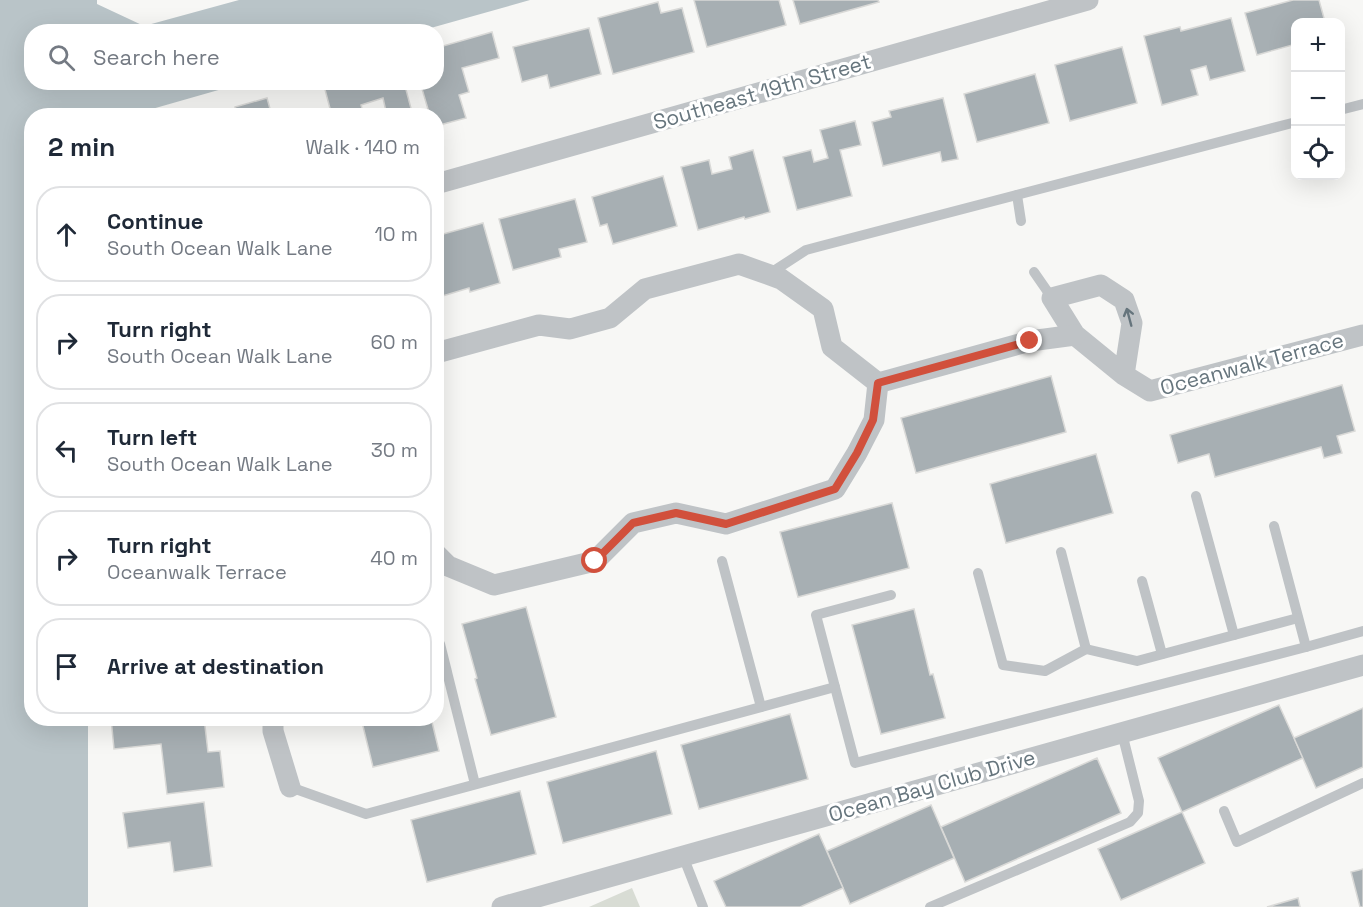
<!DOCTYPE html>
<meta charset="utf-8">
<style>
body{margin:0;font-family:"Space Grotesk",sans-serif;background:#f6f6f7;color:#1f2937}
.controls{position:absolute;right:18px;top:18px;display:grid;overflow:hidden;border-radius:12px;box-shadow:0 6px 24px #0002}
.controls button{width:54px;height:54px;display:grid;place-items:center;padding:0;border:0;border-bottom:2px solid #e0e1e3;background:#fff;color:#1f2937;font:30px sans-serif}
.stop{position:absolute;width:18px;height:18px;margin:-14px;border:4px solid #d1503c;border-radius:50%;background:#fff}
.stop.end{background:#d1503c;border-color:#fff;box-shadow:0 2px 6px #0008}
.list{margin:0;padding:0;list-style:none}
h2{display:flex;justify-content:space-between;align-items:center;height:78px;margin:0;padding:0 24px;font-size:26px}
h2 small{font-size:20px;font-weight:400;color:#747a83}
.list li{display:grid;grid-template-columns:39px 1fr auto;gap:18px;align-items:center;box-sizing:border-box;height:96px;margin:0 12px 12px;padding:0 12px;border:2px solid #e0e1e3;border-radius:24px}
.list b{display:block;font-size:22px;white-space:nowrap}
.list p{margin:0;font-size:20px;white-space:nowrap;color:#747a83}
.list em{font-size:20px;font-style:normal;color:#747a83}
.icon{flex:none;width:33px;height:33px;fill:none;stroke:currentColor;stroke-width:2;stroke-linecap:round;stroke-linejoin:round}
.map{position:relative;flex:none;width:1363px;height:907px;overflow:hidden}
.search{position:absolute;background:#fff;box-shadow:0 6px 24px #0002;left:24px;top:24px;width:420px;height:66px;display:flex;align-items:center;gap:15px;box-sizing:border-box;padding:0 21px;border-radius:24px;color:#747a83;font-size:22px}
.panel{position:absolute;background:#fff;box-shadow:0 6px 24px #0002;left:24px;top:108px;width:420px;height:618px;border-radius:24px}
.map>svg:first-child{display:block}
.green{fill:#d8dcd4}
.water{fill:#b9c4c8}
.building{fill:#a7afb3;stroke:#d9d9d7;stroke-width:1.5}
.lines{fill:none;stroke-linecap:round;stroke-linejoin:round}
.service{stroke:#bfc3c6;stroke-width:10}
.minor{stroke:#bfc3c6;stroke-width:21}
.oneway{stroke:#66757d}
.route{stroke:#d1503c;stroke-width:8}
.labels{text-anchor:middle;stroke-width:6;stroke-linejoin:round;paint-order:stroke}
.street-label{font-size:21px;fill:#66757d;stroke:#fff}
</style>
<div class="map">
<svg width="1363" height="907" viewBox="0 0 1363 907">
<rect width="100%" height="100%" fill="#f7f7f5"/>
<polygon class="green" points="632,888 640,907 589,907"/>
<polygon class="water" points="0,0 97,0 97,4 144,26 239,0 530,0 420,31 32,32 32,82 243,83 131,115 32,116 32,718 88,719 88,907 0,907"/>
<g class="building">
<polygon points="694,0 779,0 786,25 707,47"/>
<polygon points="793,0 878,0 879,2 800,24"/>
<polygon points="1293,0 1319,0 1325,22 1296,22 1296,44 1257,55 1245,13"/>
<polygon points="658,2 661,13 682,8 694,52 613,74 598,18"/>
<polygon points="1231,18 1245,71 1210,80 1206,66 1191,70 1198,95 1162,105 1144,36 1180,27 1181,31"/>
<polygon points="589,28 601,74 550,88 547,75 522,82 513,47"/>
<polygon points="492,32 499,58 462,68 469,92 459,95 466,118 436,126 436,116 430,116 420,82 436,82 436,48"/>
<polygon points="1122,47 1137,103 1070,121 1055,65"/>
<polygon points="1035,74 1049,123 977,142 964,94"/>
<polygon points="323,82 404,82 413,116 387,116 383,98 361,105 364,116 332,116"/>
<polygon points="267,98 272,116 237,116 235,107"/>
<polygon points="943,98 958,159 942,162 940,152 883,166 872,122 891,117 889,111"/>
<polygon points="855,121 861,145 840,150 852,196 797,210 783,157 811,150 814,162 828,158 820,130"/>
<polygon points="753,150 770,212 745,219 744,217 698,230 681,167 709,160 712,174 732,169 729,157"/>
<polygon points="663,176 677,226 613,244 607,224 600,226 592,197"/>
<polygon points="575,199 587,242 559,249 561,257 513,270 499,219"/>
<polygon points="483,223 500,283 470,292 469,288 436,298 436,236"/>
<polygon points="1051,376 1066,432 916,473 901,418"/>
<polygon points="1342,385 1355,431 1337,436 1342,453 1324,458 1321,447 1215,477 1209,454 1178,463 1170,435"/>
<polygon points="1096,454 1113,513 1006,543 990,484"/>
<polygon points="892,503 909,568 798,597 780,532"/>
<polygon points="526,607 556,717 491,735 475,679 477,678 462,624"/>
<polygon points="914,609 930,675 933,674 945,718 881,734 852,625"/>
<polygon points="1279,705 1303,758 1182,812 1158,758"/>
<polygon points="1363,708 1363,767 1316,788 1294,738"/>
<polygon points="790,714 808,779 699,809 681,745"/>
<polygon points="111,718 204,718 208,752 220,751 224,787 167,794 161,744 114,749"/>
<polygon points="361,718 431,718 439,751 373,767"/>
<polygon points="656,751 672,814 563,843 547,782"/>
<polygon points="1097,758 1121,813 965,882 941,827"/>
<polygon points="520,791 536,854 427,882 411,820"/>
<polygon points="204,802 212,866 174,872 170,842 128,848 123,813"/>
<polygon points="931,805 954,858 850,904 827,851"/>
<polygon points="1182,812 1205,863 1121,900 1098,849"/>
<polygon points="819,834 843,888 800,907 726,907 714,881"/>
<polygon points="1363,869 1363,907 1360,907 1351,872"/>
<polygon points="1298,898 1300,907 1267,907"/>
</g>
<g class="lines">
<g class="service">
<polyline points="1340,110 1363,104"/>
<polyline points="1017,195 1021,221"/>
<polyline points="1034,272 1052,298"/>
<polyline points="769,274 806,250 821,246 1296,122"/>
<polyline points="1196,496 1234,635"/>
<polyline points="1274,526 1306,647"/>
<polyline points="722,561 761,707"/>
<polyline points="978,573 1003,665 1045,671 1086,649 1061,552"/>
<polyline points="1142,581 1162,654"/>
<polyline points="891,595 816,615 855,763 1306,647 1363,631"/>
<polyline points="440,644 475,784"/>
<polyline points="1086,649 1137,661 1298,618"/>
<polyline points="290,787 366,814 835,687"/>
<polyline points="1224,811 1237,842 1363,783"/>
<polyline points="683,856 703,907"/>
<polyline points="930,907 1130,822 1138,813 1139,801 1122,733"/>
</g>
<g class="minor">
<polyline points="436,184 1088,0"/>
<polyline points="436,353 539,325 570,329 610,318 645,289 739,264 781,279 823,309 832,347 878,383"/>
<polyline points="1124,375 1132,323 1124,300 1101,285 1052,298 1075,335 1124,375 1150,391 1363,335"/>
<polyline points="878,383 1030,341 1075,335"/>
<polyline points="436,554 448,566 494,585 595,561 633,523 676,513 726,524 835,489 857,453 874,420 878,383"/>
<polyline points="273,718 273,731 290,787"/>
<polyline points="502,907 1363,665"/>
</g>
</g>
<defs><path id="oneway-shaft" d="M-6 0H5M1.5-3L5.5 0L1.5 3" fill="none" stroke-width="1.6" stroke-linecap="round" stroke-linejoin="round" transform="scale(1.5)"/></defs>
<use class="oneway" href="#oneway-shaft" transform="translate(1129 317) rotate(-105)"/>
<g class="lines">
<polyline class="route" points="595,561 633,523 676,513 726,524 835,489 857,453 873,420 878,383 1030,341"/>
</g>
<g class="labels">
<g class="street-label">
<text transform="translate(762 92) rotate(-16)" y="7">Southeast 19th Street</text>
<text transform="translate(1252 364) rotate(-15)" y="7">Oceanwalk Terrace</text>
<text transform="translate(932 786) rotate(-16)" y="7">Ocean Bay Club Drive</text>
</g>
</g>
</svg>
<div class="controls">
<button>+</button>
<button>−</button>
<button><svg class="icon" aria-label="locate" viewBox="0 0 24 24"><circle cx="12" cy="12" r="6"/><path d="M12 2v4M12 18v4M2 12h4M18 12h4"/></svg></button>
</div>
<div class="stop" style="left:595px;top:561px"></div>
<div class="stop end" style="left:1030px;top:341px"></div>
<div class="search"><svg class="icon" aria-label="search" viewBox="0 0 24 24"><circle cx="10" cy="10" r="6"/><path d="M15 15l6 6"/></svg>Search here</div>
<section class="panel">
<h2>2 min<small>Walk · 140 m</small></h2>
<ul class="list">
<li><svg class="icon" aria-label="ahead" viewBox="0 0 24 24"><path d="M12 20V5M6 11l6-6 6 6"/></svg><div><b>Continue</b><p>South Ocean Walk Lane</p></div><em>10 m</em></li>
<li><svg class="icon" aria-label="right" viewBox="0 0 24 24"><path d="M7 20v-9h11M14 6l5 5-5 5"/></svg><div><b>Turn right</b><p>South Ocean Walk Lane</p></div><em>60 m</em></li>
<li><svg class="icon" aria-label="left" viewBox="0 0 24 24"><path d="M17 20v-9H6M10 6l-5 5 5 5"/></svg><div><b>Turn left</b><p>South Ocean Walk Lane</p></div><em>30 m</em></li>
<li><svg class="icon" aria-label="right" viewBox="0 0 24 24"><path d="M7 20v-9h11M14 6l5 5-5 5"/></svg><div><b>Turn right</b><p>Oceanwalk Terrace</p></div><em>40 m</em></li>
<li><svg class="icon" aria-label="arrive" viewBox="0 0 24 24"><path d="M6 21V4h12l-3 4 3 4H6"/></svg><div><b>Arrive at destination</b></div></li>
</ul>
</section>
</div>
